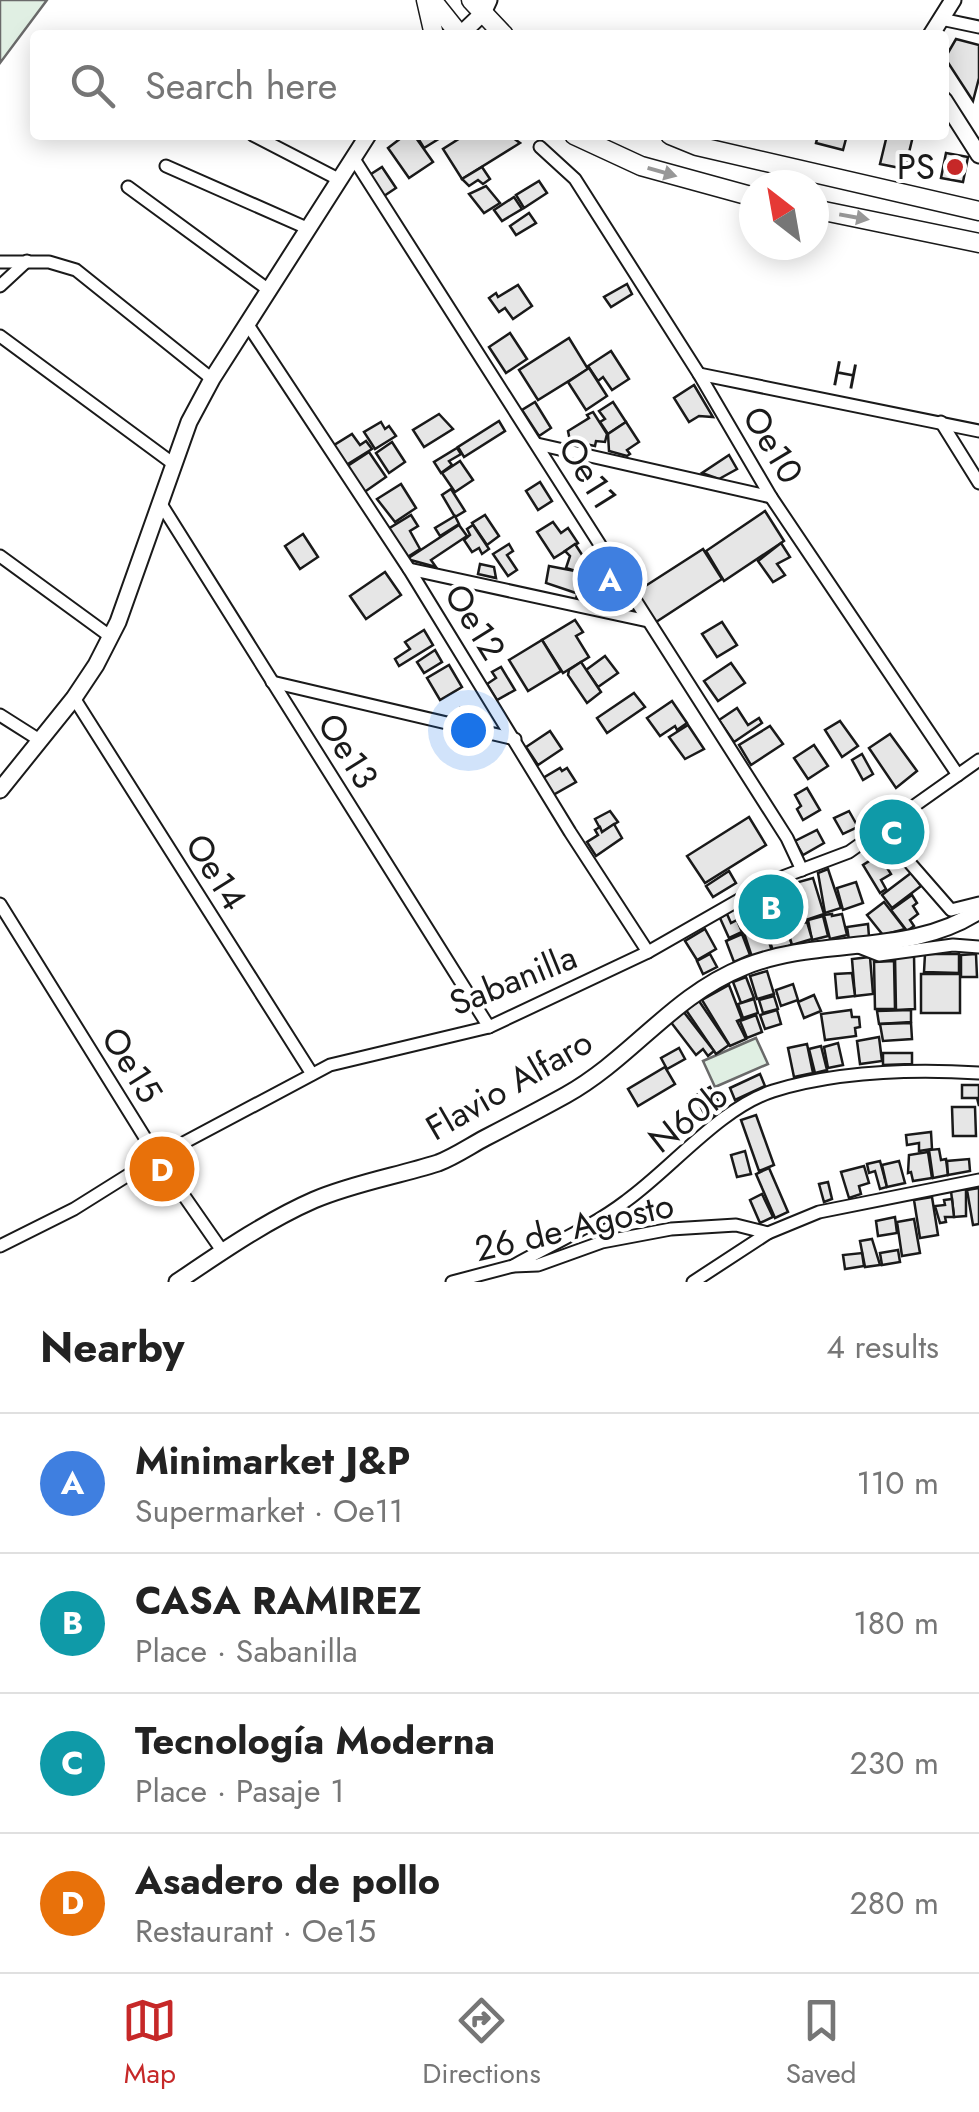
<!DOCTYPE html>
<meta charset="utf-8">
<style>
body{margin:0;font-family:Jost,sans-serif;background:#f2f2f2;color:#222}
.compass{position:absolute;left:739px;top:170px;width:90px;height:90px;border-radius:50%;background:#fff;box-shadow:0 5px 25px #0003;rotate:329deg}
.you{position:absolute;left:468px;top:730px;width:35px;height:35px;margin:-25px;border:8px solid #fff;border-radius:50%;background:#1a73e8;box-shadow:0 0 0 15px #1a73e833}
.badge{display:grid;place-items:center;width:65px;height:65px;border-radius:50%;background:#c62828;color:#fff;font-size:32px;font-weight:700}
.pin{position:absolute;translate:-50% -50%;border:5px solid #fff;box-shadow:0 2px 10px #0006}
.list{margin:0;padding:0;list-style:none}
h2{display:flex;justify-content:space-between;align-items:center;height:130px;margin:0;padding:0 40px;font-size:42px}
h2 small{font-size:32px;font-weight:400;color:#767676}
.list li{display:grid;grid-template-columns:65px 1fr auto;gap:30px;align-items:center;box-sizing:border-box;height:140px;padding:0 40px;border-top:2px solid #e0e0e0}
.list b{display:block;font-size:38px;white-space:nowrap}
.list p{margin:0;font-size:32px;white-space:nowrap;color:#767676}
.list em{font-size:32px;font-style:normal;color:#767676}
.icon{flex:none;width:55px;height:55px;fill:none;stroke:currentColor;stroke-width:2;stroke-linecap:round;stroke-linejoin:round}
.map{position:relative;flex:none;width:979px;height:1282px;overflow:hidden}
.search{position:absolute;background:#fff;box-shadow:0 5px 25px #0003;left:30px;right:30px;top:30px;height:110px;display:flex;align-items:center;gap:25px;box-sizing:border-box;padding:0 35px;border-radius:10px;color:#767676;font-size:38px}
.sheet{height:690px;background:#fff}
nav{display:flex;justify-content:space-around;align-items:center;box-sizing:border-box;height:140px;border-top:2px solid #e0e0e0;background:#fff;font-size:28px;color:#767676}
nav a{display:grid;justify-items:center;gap:5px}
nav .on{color:#c62828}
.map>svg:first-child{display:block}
.green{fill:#e0efe3;stroke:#6a6a6a;stroke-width:2.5}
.building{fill:#e6e6e6;stroke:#1a1a1a;stroke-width:2.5}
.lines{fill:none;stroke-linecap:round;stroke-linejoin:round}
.minor-casing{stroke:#1a1a1a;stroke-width:15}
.tertiary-casing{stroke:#1a1a1a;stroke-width:19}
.primary-casing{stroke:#1a1a1a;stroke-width:21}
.minor{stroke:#fff;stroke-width:11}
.tertiary{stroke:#fff;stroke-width:15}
.primary{stroke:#fff;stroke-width:18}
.oneway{fill:#989898}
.poi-dot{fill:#c62828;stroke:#fff;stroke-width:4}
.labels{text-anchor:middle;stroke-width:8;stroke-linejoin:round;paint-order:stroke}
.poi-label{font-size:35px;fill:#1a1a1a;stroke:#fff;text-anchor:end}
.street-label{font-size:35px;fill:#1a1a1a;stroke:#fff}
</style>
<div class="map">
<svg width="979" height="1282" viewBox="0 0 979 1282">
<rect width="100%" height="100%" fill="#fff"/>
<g class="green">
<polygon points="0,0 47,0 0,63"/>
<polygon points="756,1038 768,1064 715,1087 703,1061"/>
</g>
<g class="building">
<polygon points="956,39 979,45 979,78 973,101 945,58"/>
<polygon points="405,135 414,135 433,162 409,178 388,148"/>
<polygon points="416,135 445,135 424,148"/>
<polygon points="465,135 509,135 520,143 462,179 443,149"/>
<polygon points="818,135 847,135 843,150 816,143"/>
<polygon points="887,135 913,136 905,169 880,164"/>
<polygon points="946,153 968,157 963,182 941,178"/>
<polygon points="382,167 396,188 381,198 368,176"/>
<polygon points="482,167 490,179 483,184 478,180 469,186 462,179"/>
<polygon points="539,181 547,193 524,208 516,195"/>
<polygon points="486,186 500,203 484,213 469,194"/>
<polygon points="514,197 522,209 502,221 494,210"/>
<polygon points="529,213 536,223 516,235 510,226"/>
<polygon points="627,284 632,294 611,307 604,297"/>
<polygon points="518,285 532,306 513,319 505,308 499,312 489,298 496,293 498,297"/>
<polygon points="510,333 527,359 506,373 489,347"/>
<polygon points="569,338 588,369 538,400 519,370"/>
<polygon points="611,351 629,379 612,390 603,377 598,381 588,366"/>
<polygon points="589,368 607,396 586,410 568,382"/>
<polygon points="694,385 713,417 699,416 689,422 674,398"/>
<polygon points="535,402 551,428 539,436 522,410"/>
<polygon points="613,402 626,422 608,434 600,422 605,419 599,411"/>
<polygon points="593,412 607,434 605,442 596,441 595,446 570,441 568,431 589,418 587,415"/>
<polygon points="439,414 453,429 424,447 413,430"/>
<polygon points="499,421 505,431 464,457 458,447"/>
<polygon points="381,422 385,429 389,426 396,436 375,449 364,432"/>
<polygon points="626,422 639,442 627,450 630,454 627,456 609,451 608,434"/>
<polygon points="352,434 360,445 366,441 372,449 343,467 331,447"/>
<polygon points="392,442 405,462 389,473 376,453"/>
<polygon points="457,448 461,454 449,461 452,465 441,473 434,462"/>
<polygon points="369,452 386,477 363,493 346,467"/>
<polygon points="729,455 737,469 719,479 702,473"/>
<polygon points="460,461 473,480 455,492 442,473"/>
<polygon points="540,482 552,501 538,510 526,491"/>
<polygon points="401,484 416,508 395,522 377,499"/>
<polygon points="451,489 465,511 455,517 442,495"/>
<polygon points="765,511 784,541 724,581 706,551"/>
<polygon points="411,515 418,526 410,531 420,549 406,558 388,529"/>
<polygon points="485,515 499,536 487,545 472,523"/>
<polygon points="455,516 459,524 440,536 435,528"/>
<polygon points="553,522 561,533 568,528 578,543 554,558 537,532"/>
<polygon points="459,525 467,536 431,560 436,567 407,559"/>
<polygon points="473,525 489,549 482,554 479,548 472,552 464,540 470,535 467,529"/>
<polygon points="303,534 318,557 300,569 285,546"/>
<polygon points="781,543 790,557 777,564 785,575 773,582 758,561"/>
<polygon points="509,544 513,551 507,555 517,570 508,576 493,554"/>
<polygon points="575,544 590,567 582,573 566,568 570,556 565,551"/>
<polygon points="703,549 722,579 656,622 636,592"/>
<polygon points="480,564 494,567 496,578 478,574"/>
<polygon points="549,566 580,572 576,593 546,583"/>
<polygon points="590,567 611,596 608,604 576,599 582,573"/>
<polygon points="385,572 401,595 366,619 350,596"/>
<polygon points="575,620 583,632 576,636 589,657 563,673 542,640"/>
<polygon points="722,622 737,645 717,657 702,634"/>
<polygon points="424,630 433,645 399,666 395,659 410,649 405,642"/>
<polygon points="542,640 561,671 528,691 509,660"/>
<polygon points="435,650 442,662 424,673 417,662"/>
<polygon points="605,656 618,673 598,687 586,670"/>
<polygon points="581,662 601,692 587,703 568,675 569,670"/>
<polygon points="731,663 745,683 718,701 704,681"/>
<polygon points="449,665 462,687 440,700 427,678"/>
<polygon points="501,667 515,690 497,700 487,684 496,678 492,672"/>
<polygon points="634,693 645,707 607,733 597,718"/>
<polygon points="672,701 687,723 677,730 675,726 660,736 647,718"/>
<polygon points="460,708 478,713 475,724 457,719"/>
<polygon points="737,708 748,725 759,718 762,723 734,742 719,720"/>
<polygon points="840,721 858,746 842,757 825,730"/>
<polygon points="688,725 704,749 685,759 669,737"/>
<polygon points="770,726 783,744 751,765 739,745"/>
<polygon points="550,731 562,749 538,765 526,747"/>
<polygon points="890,734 917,771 896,788 869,748"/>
<polygon points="814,745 828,766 808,779 794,758"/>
<polygon points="862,754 873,774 863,780 852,760"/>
<polygon points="560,768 562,771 567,768 576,782 553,795 543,778"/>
<polygon points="807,788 820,810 803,820 797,809 801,806 795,795"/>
<polygon points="610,811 618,822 602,832 595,819"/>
<polygon points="849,811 858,827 843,834 834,818"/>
<polygon points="749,817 766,845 705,883 687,856"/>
<polygon points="614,824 622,838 596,856 587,842 598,835 595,830 600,827 602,832"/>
<polygon points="817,830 824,843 803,855 795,841"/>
<polygon points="879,855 891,874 881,880 886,889 880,893 863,865"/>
<polygon points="828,869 841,908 825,913 818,873"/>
<polygon points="729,871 736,883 713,897 706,886"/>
<polygon points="911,873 921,886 892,908 882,895"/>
<polygon points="813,878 824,914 806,920 795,883"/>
<polygon points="856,882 863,903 843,910 837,888"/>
<polygon points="775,892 783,918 767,923 759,897"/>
<polygon points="912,895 917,903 913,906 918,914 910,920 914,926 907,931 891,910"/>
<polygon points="797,897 804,920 788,926 780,902"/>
<polygon points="884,902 905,929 883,935 867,915"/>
<polygon points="760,907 766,924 747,930 742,914"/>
<polygon points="727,914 731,923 737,920 742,932 729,938 720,918"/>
<polygon points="832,914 832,916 842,914 847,935 830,939 824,915"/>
<polygon points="823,916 828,936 812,940 808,920"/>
<polygon points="784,920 792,945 773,951 765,925"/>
<polygon points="807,922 812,939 792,945 787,927"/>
<polygon points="868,924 869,937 849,940 847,927"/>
<polygon points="764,926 772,951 752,957 744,933"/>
<polygon points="705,929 716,949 697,960 685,941"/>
<polygon points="742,934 750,955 734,962 726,941"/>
<polygon points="710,954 717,967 703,974 697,961"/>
<polygon points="925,954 959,954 959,973 924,972"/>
<polygon points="976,954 977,977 961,977 961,955"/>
<polygon points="914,955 915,1009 896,1010 895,956"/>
<polygon points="870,957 873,994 855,996 852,959"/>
<polygon points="894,961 895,1009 875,1009 874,962"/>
<polygon points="767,971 774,994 757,999 750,976"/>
<polygon points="852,973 855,996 837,998 835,974"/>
<rect x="921" y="974" width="39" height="39"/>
<polygon points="746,977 754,998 741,1003 733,982"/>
<polygon points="793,984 798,1000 781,1006 776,990"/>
<polygon points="729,985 742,1019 737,1021 746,1039 730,1046 702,1000"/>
<polygon points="814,995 821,1011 804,1018 798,1002"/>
<polygon points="774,996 778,1009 763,1013 759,1000"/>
<polygon points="754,999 758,1013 743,1018 738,1004"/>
<polygon points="699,1001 729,1045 716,1054 686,1010"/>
<polygon points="777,1010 781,1024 765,1029 760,1015"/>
<polygon points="851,1010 852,1017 859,1017 860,1027 855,1028 856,1036 825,1040 821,1014"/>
<polygon points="911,1010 911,1022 879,1024 877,1011"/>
<polygon points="683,1011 714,1051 708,1056 703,1049 696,1055 670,1021"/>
<polygon points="756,1015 762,1032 747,1038 740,1021"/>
<polygon points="911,1023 912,1039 883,1041 880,1024"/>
<polygon points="879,1037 882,1061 860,1064 857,1041"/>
<polygon points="838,1043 843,1065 828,1068 824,1047"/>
<polygon points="807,1044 813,1073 794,1077 788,1048"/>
<polygon points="821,1046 827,1070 815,1073 809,1049"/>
<polygon points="679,1048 685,1059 667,1069 661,1058"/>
<polygon points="883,1053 912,1053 912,1064 883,1065"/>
<polygon points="665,1067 675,1084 638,1106 628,1089"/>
<polygon points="760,1074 765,1086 735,1100 730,1088"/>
<polygon points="962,1085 979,1085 979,1106 977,1098 962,1098"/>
<polygon points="710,1087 723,1110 707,1119 695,1096"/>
<polygon points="952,1107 975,1107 976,1136 953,1136"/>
<polygon points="756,1115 774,1165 759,1171 741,1120"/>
<polygon points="931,1132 932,1149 919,1151 919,1143 907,1145 906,1135"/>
<polygon points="939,1149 941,1160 946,1159 948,1175 933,1178 929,1150"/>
<polygon points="745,1151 751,1174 737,1177 731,1155"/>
<polygon points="928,1152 932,1178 913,1181 911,1172 908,1173 909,1155"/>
<polygon points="969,1159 970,1171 948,1175 947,1161"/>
<polygon points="880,1161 887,1187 880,1189 875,1171 869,1173 867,1164"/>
<polygon points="899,1161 905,1183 887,1187 882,1165"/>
<polygon points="864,1166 869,1183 859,1186 861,1194 849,1198 841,1172"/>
<polygon points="769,1168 788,1212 775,1218 756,1174"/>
<polygon points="828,1182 832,1199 824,1202 819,1184"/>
<polygon points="979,1188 979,1224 973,1225 967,1190"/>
<polygon points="966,1189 966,1216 954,1217 951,1191"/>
<polygon points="762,1194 773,1217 760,1223 750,1200"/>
<polygon points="932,1197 938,1235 920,1238 914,1200"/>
<polygon points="952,1199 954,1217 945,1217 946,1222 940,1223 935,1206 945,1205 944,1200"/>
<polygon points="895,1217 897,1233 878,1236 876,1221"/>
<polygon points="914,1219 920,1253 902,1256 897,1222"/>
<polygon points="872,1239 880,1265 865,1267 860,1241"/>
<polygon points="898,1250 900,1262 882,1265 880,1253"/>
<polygon points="862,1253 864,1266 845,1269 843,1255"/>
</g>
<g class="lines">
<defs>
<g id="minor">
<polyline points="941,19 979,27"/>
<polyline points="253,135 340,180"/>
<polyline points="540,147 575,179 699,374 771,497 958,775"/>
<polyline points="354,159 787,838 802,870"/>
<polyline points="166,166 309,229"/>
<polyline points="128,187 270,291"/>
<polyline points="0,262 49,262 76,270 212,379"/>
<polyline points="0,286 27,261"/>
<polyline points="248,325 409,569 570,832 648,952"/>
<polyline points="0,336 175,465"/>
<polyline points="699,374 979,431"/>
<polyline points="941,422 979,483"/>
<polyline points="537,444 771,497"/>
<polyline points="161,504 489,1027"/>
<polyline points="0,556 111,637"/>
<polyline points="409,569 648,621"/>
<polyline points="272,682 515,739"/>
<polyline points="74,698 312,1074"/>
<polyline points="0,715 41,741"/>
<polyline points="882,831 951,910 979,903"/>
<polyline points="0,904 157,1157 223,1252"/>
<polyline points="856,946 879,955 953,945 979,947"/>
<polyline points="0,1246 74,1209 157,1157 330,1065 489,1027 648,952 772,881 849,852 979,760"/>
<path d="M513,1266C550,1245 592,1227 626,1201C672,1168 720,1108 773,1091C838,1071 912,1069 979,1073"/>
<polyline points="452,1282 513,1266 538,1265 602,1242 671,1229 736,1225 768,1233"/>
<polyline points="693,1282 768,1233 819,1212 979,1180"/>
</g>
<g id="tertiary">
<polyline points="460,35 483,13 489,0"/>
<polyline points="931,35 953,0"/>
<polyline points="944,100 979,155"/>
<polyline points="0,790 74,698 96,665 118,622 189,422 212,379 368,135"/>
<path d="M177,1282C220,1253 266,1221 314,1200C354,1183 397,1176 438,1163C454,1157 470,1146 485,1138C512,1124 539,1110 566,1095C632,1058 672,996 744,967C818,936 910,957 979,911"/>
</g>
<g id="primary">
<polyline points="426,0 434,35"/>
<polyline points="432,0 460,35"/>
<polyline points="471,0 504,35"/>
<polyline points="574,135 641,166 754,197"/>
<polyline points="670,135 697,146 979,211"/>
<polyline points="814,209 979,243"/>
</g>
</defs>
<use href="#minor" class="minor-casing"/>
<use href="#tertiary" class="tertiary-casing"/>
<use href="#primary" class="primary-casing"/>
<use href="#minor" class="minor"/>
<use href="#tertiary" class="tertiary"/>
<use href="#primary" class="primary"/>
</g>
<defs><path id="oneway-solid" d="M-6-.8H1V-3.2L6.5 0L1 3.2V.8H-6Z" transform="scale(2.5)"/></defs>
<g class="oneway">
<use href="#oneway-solid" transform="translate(662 172) rotate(16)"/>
<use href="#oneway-solid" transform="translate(854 217) rotate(10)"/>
</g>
<circle class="poi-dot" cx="955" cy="167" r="10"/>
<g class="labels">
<g class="poi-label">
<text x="935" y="179">PS</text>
</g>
<g class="street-label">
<text transform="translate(845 375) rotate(11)" y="12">H</text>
<text transform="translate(773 445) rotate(59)" y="12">Oe10</text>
<text transform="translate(588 473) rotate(58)" y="12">Oe11</text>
<text transform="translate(475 622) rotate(58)" y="12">Oe12</text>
<text transform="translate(348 751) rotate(58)" y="12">Oe13</text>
<text transform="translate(216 872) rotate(58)" y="12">Oe14</text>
<text transform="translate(513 980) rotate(-22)" y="12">Sabanilla</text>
<text transform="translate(132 1065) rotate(58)" y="12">Oe15</text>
<text transform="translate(509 1085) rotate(-30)" y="12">Flavio Alfaro</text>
<text transform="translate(688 1118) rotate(-38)" y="12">N60b</text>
<text transform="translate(574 1227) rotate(-13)" y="12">26 de Agosto</text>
</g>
</g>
</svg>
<svg class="compass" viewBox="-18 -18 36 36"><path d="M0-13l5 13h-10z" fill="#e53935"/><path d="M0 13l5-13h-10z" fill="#767676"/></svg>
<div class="you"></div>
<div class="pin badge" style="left:610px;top:579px;background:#3f7fe0">A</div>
<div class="pin badge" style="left:771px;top:907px;background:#0f9aa8">B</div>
<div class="pin badge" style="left:892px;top:832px;background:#0f9aa8">C</div>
<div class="pin badge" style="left:162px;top:1169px;background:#e8710a">D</div>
<div class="search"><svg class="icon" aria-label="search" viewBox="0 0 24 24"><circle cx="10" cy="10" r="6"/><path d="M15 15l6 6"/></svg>Search here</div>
</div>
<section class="sheet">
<h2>Nearby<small>4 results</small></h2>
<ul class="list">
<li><span class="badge" style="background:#3f7fe0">A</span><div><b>Minimarket J&amp;P</b><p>Supermarket · Oe11</p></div><em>110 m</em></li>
<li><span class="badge" style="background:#0f9aa8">B</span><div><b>CASA RAMIREZ</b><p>Place · Sabanilla</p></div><em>180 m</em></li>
<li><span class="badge" style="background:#0f9aa8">C</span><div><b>Tecnología Moderna</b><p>Place · Pasaje 1</p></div><em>230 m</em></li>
<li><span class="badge" style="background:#e8710a">D</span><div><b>Asadero de pollo</b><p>Restaurant · Oe15</p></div><em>280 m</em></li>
</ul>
</section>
<nav>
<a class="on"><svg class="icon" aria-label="map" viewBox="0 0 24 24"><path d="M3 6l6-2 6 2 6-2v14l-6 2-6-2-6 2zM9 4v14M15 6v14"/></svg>Map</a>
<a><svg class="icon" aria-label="directions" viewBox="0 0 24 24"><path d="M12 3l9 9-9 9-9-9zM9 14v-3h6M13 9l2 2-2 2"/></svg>Directions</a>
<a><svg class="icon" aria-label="saved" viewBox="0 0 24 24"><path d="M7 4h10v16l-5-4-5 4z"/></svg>Saved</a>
</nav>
